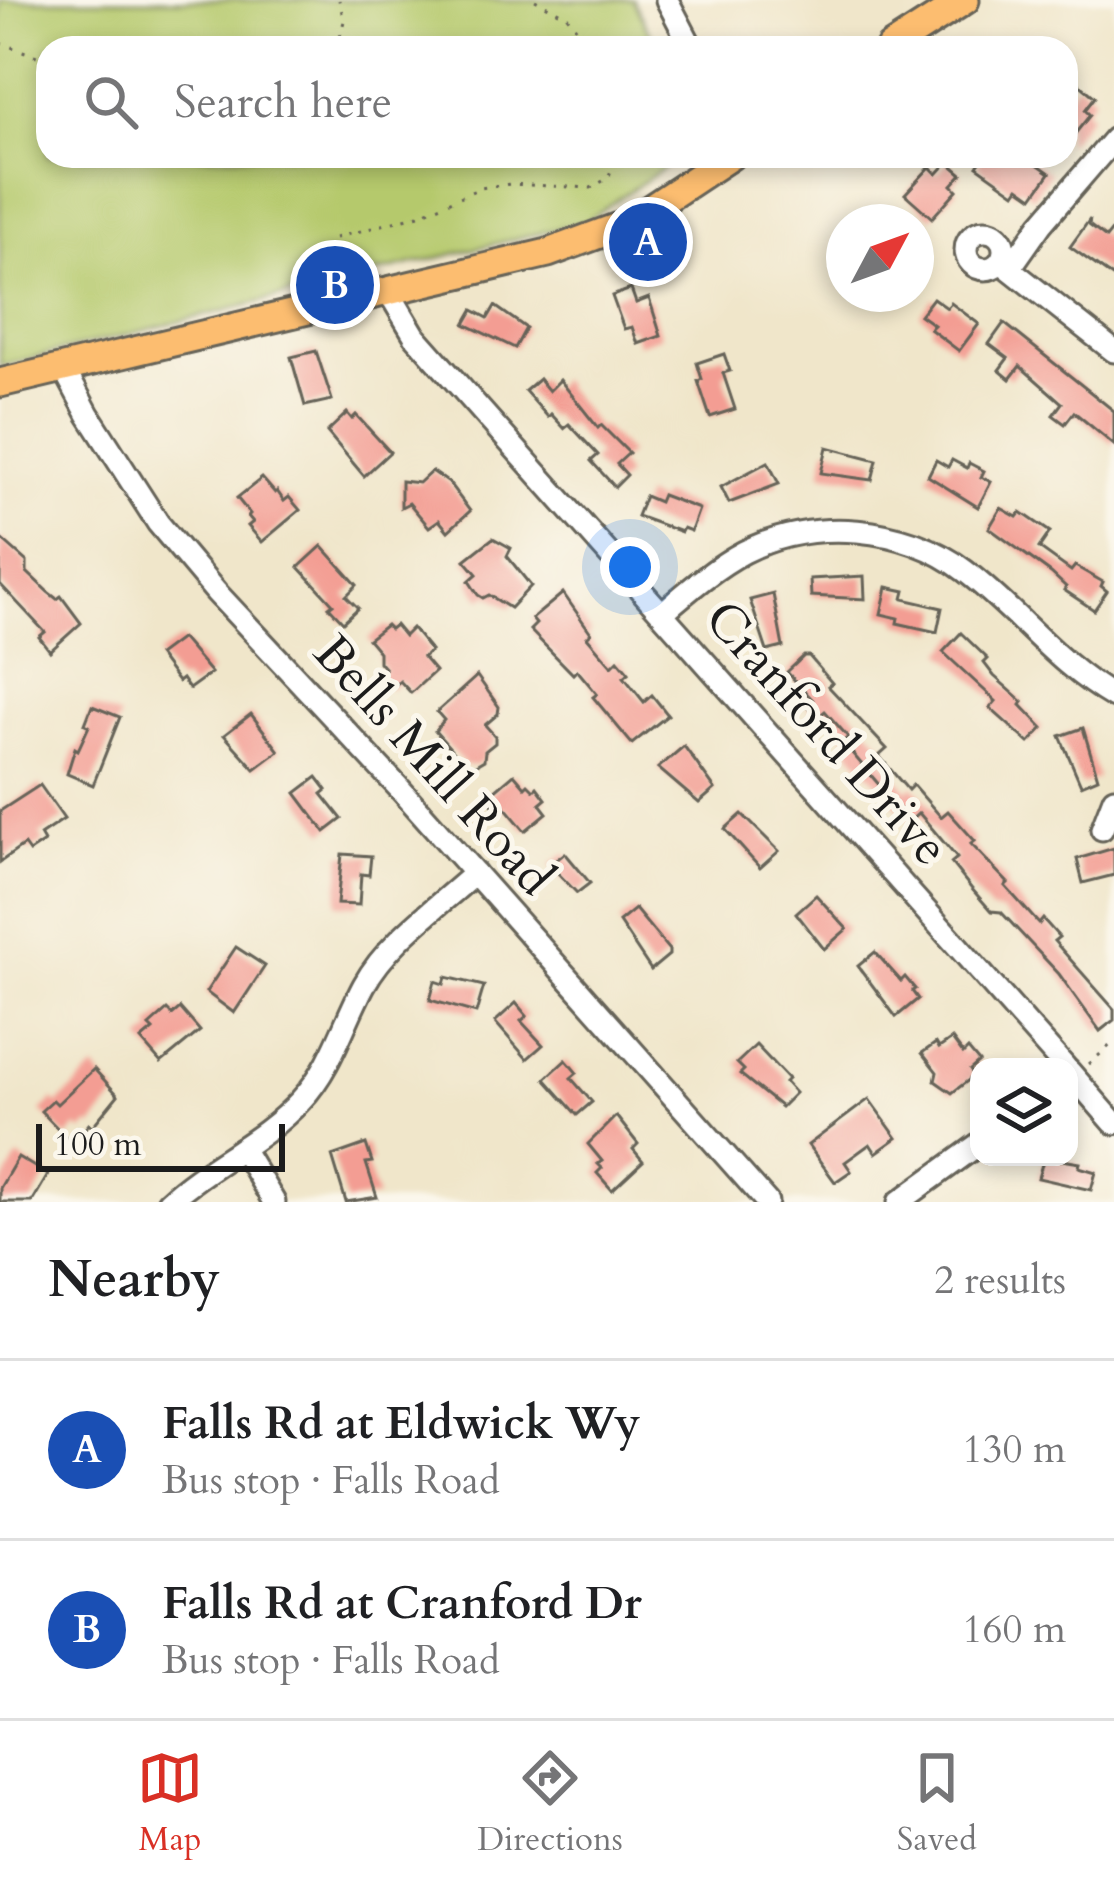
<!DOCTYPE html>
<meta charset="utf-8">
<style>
body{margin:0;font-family:Cardo,serif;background:#f6f6f6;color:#202124}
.controls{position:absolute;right:36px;bottom:36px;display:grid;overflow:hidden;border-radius:24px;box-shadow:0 6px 18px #0003}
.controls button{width:108px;height:108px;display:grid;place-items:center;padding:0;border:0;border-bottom:3px solid #e0e0e0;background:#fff;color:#202124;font:60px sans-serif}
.compass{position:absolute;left:826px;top:204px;width:108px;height:108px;border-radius:50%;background:#fff;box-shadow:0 6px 18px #0003;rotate:49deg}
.scale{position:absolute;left:36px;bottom:30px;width:249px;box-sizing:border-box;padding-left:12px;border:6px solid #1c1c1c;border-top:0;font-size:33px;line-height:42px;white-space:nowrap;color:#1c1c1c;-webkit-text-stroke:9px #fbf7ec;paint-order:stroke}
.you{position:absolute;left:630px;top:567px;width:42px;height:42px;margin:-30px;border:9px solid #fff;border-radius:50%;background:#1a73e8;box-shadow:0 0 0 18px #1a73e833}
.badge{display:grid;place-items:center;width:78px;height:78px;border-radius:50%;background:#d93025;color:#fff;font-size:39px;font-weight:700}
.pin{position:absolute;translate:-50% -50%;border:6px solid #fff;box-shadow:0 3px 12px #0006}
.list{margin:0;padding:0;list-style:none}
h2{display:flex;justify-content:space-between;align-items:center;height:156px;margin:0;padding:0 48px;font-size:51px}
h2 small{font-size:39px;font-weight:400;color:#757577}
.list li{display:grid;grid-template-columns:78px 1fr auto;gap:36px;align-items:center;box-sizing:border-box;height:180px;padding:0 48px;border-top:3px solid #e0e0e0}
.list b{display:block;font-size:45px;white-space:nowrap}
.list p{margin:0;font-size:39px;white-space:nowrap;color:#757577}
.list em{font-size:39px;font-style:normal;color:#757577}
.icon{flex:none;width:66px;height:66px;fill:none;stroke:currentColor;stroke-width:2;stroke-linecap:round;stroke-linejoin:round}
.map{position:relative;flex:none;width:1114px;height:1202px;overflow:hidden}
.search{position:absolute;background:#fff;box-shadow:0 6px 18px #0003;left:36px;right:36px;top:36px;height:132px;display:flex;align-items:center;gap:30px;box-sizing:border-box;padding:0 42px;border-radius:36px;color:#757577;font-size:45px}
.sheet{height:516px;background:#fff}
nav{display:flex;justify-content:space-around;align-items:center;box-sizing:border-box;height:168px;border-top:3px solid #e0e0e0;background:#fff;font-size:33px;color:#757577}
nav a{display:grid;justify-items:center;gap:6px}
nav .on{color:#d93025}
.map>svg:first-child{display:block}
.green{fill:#b5c96c;stroke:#687244;stroke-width:3}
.building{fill:#f39d93}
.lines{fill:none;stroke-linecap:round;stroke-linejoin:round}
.minor-casing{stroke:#666359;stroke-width:27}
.major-casing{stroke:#666359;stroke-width:33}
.path{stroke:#666359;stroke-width:3;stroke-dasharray:3 9;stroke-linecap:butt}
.minor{stroke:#fff;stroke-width:21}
.major{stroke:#fcbd6f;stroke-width:27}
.labels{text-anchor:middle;stroke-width:10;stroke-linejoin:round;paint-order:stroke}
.street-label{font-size:51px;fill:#1c1c1c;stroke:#fbf7ec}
</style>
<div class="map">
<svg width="1114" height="1202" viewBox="0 0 1114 1202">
<rect width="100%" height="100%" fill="#fbf7ec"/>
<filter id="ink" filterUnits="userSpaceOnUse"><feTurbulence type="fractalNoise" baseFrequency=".00833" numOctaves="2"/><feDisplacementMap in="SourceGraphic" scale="24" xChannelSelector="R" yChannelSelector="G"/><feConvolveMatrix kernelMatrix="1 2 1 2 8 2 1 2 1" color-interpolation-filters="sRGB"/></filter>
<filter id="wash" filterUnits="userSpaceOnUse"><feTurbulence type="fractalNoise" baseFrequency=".004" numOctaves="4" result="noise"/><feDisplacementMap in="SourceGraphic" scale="48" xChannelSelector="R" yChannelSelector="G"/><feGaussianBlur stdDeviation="2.7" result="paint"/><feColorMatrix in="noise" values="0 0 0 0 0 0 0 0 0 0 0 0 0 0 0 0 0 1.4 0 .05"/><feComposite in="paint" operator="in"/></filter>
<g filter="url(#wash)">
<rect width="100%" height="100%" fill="#f0e6ca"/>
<polygon class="green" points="0,0 633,0 657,48 48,48 48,156 682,156 584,222 0,366"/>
<g id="blocks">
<g class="building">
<polygon points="1078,83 1095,97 1085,110 1090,115 1066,145 1066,99"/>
<polygon points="984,156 1026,156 1050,173 1033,197 1019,187 1015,193 977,166"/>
<polygon points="948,162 962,174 952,185 957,190 932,218 905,194 930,167 937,174"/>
<polygon points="1090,219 1089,225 1106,238 1114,228 1114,278 1070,247"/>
<polygon points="631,289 636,303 649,298 661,336 638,344 632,327 624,329 612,296"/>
<polygon points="933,298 947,308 951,303 979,324 959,351 930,329 934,325 920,315"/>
<polygon points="495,306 526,328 515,348 465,324 473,310 488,318"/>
<polygon points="1004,323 1114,411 1114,445 1074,412 1065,424 1053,415 1062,403 1020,366 1010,379 999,370 1008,358 989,344"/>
<polygon points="316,351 332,400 305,406 291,357"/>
<polygon points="724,354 730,371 723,373 735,409 710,417 698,381 702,379 697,363"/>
<polygon points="539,379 549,391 560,380 598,428 601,425 629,453 617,464 627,475 615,487 591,461 598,455 569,424 564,428 551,414 548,417 525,391"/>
<polygon points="347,413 352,419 356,415 390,452 364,476 327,432"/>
<polygon points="827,447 877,460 872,480 821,473"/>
<polygon points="936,460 948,467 952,460 967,468 969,463 984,471 981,477 991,482 978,507 928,476"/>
<polygon points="768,462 779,484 729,503 721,487"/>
<polygon points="432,471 449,483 470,511 448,531 439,520 429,527 409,503 401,507 401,481 419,483"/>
<polygon points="262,478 275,493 277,491 284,501 289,497 300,510 262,542 248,526 253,522 248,516 250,514 237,498"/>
<polygon points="662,495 699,509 691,531 683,528 681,532 637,516 645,496 659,502"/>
<polygon points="1001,508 1017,517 1021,512 1050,532 1039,548 1071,571 1075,566 1103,582 1101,586 1107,591 1094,610 1064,590 1066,587 1051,573 989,528"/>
<polygon points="0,538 27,562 27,572 48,592 57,599 61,596 81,623 50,651 39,637 45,632 0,584"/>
<polygon points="493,538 511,548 507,556 531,586 510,608 489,595 483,598 478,595 469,581 477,574 465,560"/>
<polygon points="322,546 357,585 346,596 358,608 343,622 329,607 333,604 299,567"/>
<polygon points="864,576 865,599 811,596 810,579"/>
<polygon points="887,587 905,591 903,599 942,608 937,632 897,623 898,618 881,614"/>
<polygon points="563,593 591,633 587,637 612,666 618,660 629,673 624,677 644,702 652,695 668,715 632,744 593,697 597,694 577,670 573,674 530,630 536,624 532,619"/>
<polygon points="773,594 783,647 767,651 750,600"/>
<polygon points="386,625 390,629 395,625 404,636 412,628 431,651 423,657 435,671 411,693 400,681 390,689 378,676 385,669 379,662 379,652 368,639"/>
<polygon points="961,633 988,659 984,663 994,676 1023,702 1021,705 1043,728 1029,743 990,708 996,701 943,652"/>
<polygon points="181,638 211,673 189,689 182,679 178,682 158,655"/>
<polygon points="804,656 809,656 832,683 828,686 887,749 879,756 908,790 913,785 941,817 948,811 975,841 971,844 1008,883 1005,886 1039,924 1043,919 1059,937 1054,941 1114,1009 1114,1020 1100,1031 1059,974 1001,912 991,911 971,888 951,863 957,858 919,813 910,821 852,753 844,741 848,737 825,711 818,717 807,705 813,700 787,672"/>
<polygon points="477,676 499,707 498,714 485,725 495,736 495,743 485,751 484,760 474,766 465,765 435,731 444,720 437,712"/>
<polygon points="92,706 120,717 93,785 67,774 75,748 78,750 89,726 85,724"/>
<polygon points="251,714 279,751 255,769 224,735"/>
<polygon points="1083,728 1098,778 1081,785 1060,736"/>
<polygon points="684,746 715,789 699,803 658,768"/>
<polygon points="514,774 525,787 528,784 534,790 537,787 546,799 540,804 547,813 525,831 505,807 499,812 487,797"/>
<polygon points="317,777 327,790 322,794 342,819 325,832 296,793"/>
<polygon points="40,785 64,819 40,835 44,842 29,852 24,845 0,862 0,811"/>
<polygon points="742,814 779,851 760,868 725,829"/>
<polygon points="1114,848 1114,875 1083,883 1077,859"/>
<polygon points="565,853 590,883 577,893 550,865"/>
<polygon points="342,854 371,856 369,875 361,874 359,905 337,904"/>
<polygon points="816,895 847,929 824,949 796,913"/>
<polygon points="635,909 669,950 669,955 651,970 619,922"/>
<polygon points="236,947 265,966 234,1013 206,992"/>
<polygon points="875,952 901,981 905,977 915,989 912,991 918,999 896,1017 858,966"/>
<polygon points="446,977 484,986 476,1013 430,1000 435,981 444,984"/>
<polygon points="516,1003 527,1016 521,1021 543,1045 527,1059 495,1022"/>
<polygon points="180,1008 200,1031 161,1063 141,1040 153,1030 149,1026 167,1010 172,1015"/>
<polygon points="952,1039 963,1054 968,1049 979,1062 970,1070 974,1076 952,1093 935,1081 937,1072 922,1053 936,1043 939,1048"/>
<polygon points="756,1045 788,1079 785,1082 795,1093 781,1107 740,1074 744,1070 737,1063"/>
<polygon points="566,1060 577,1073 571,1078 592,1102 577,1115 545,1079"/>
<polygon points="94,1069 118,1095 92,1127 89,1124 82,1132 78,1127 67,1138 41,1111 53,1100 57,1104"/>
<polygon points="869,1099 897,1138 876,1153 870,1144 845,1162 851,1171 835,1182 808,1145"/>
<polygon points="616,1116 638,1144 633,1149 643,1161 612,1190 597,1173 602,1168 598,1164 602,1161 588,1144"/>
<polygon points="366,1144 372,1162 366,1163 377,1197 346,1202 332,1156"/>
<polygon points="18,1157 48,1175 32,1202 0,1202 0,1188"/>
<polygon points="1044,1157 1080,1163 1079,1167 1096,1172 1091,1190 1038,1178"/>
</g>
</g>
</g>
<g filter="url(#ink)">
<use href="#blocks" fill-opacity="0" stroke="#666359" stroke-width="3"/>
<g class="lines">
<defs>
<g id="minor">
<polyline points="667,0 692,48"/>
<circle cx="985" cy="250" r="19"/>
<polyline points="1001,262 1114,351"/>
<polyline points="1010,268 1041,224 1114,139"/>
<polyline points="387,289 415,336 1065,1067"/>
<polyline points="63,367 88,414 158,523 216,592 401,790 767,1202"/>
<path d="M662,613C688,591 714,568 744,552C812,517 905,525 965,571C1018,611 1056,664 1114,697"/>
<polyline points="1102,829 1114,798"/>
<polyline points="1069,1071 1114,1123"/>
<polyline points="242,1148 274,1202"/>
<path d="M168,1202C209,1164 263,1142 301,1100C332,1067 343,1024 364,985C388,941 438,907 475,873"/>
<polyline points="899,1202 979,1144"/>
</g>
<g id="major">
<polyline points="890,48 965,0"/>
<polyline points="0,383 548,253 629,223 730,156"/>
</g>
</defs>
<use href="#minor" class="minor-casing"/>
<use href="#major" class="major-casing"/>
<g class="path">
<polyline points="535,0 567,16 591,48"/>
<polyline points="0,43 48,60"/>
<polyline points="337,48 344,21 339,0"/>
<polyline points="335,238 419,215 480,188 510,184 591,188 608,178 617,156"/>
<polyline points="1089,1064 1114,1042"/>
</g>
<use href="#minor" class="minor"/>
<use href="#major" class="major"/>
</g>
</g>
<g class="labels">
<g class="street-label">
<text transform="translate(828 732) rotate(48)" y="18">Cranford Drive</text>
<text transform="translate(435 764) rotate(48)" y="18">Bells Mill Road</text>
</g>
</g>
</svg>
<div class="controls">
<button><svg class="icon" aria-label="layers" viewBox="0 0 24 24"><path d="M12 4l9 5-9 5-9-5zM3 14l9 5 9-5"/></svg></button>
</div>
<svg class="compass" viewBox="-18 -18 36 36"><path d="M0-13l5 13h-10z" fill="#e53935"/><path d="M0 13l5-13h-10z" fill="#757577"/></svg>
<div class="scale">100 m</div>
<div class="you"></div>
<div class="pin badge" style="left:648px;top:242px;background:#1a4fb4">A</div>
<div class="pin badge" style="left:335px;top:285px;background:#1a4fb4">B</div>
<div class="search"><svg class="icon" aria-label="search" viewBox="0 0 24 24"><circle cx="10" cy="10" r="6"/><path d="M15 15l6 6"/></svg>Search here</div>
</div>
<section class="sheet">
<h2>Nearby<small>2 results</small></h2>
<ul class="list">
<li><span class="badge" style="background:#1a4fb4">A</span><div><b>Falls Rd at Eldwick Wy</b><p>Bus stop · Falls Road</p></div><em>130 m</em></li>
<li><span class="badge" style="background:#1a4fb4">B</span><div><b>Falls Rd at Cranford Dr</b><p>Bus stop · Falls Road</p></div><em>160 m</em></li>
</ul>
</section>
<nav>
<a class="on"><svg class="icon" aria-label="map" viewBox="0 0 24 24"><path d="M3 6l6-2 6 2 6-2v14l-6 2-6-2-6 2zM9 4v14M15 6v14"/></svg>Map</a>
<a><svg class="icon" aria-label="directions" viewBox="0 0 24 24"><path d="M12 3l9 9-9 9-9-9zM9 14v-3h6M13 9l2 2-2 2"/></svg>Directions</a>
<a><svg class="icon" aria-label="saved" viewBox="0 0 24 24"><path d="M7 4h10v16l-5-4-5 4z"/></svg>Saved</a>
</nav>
